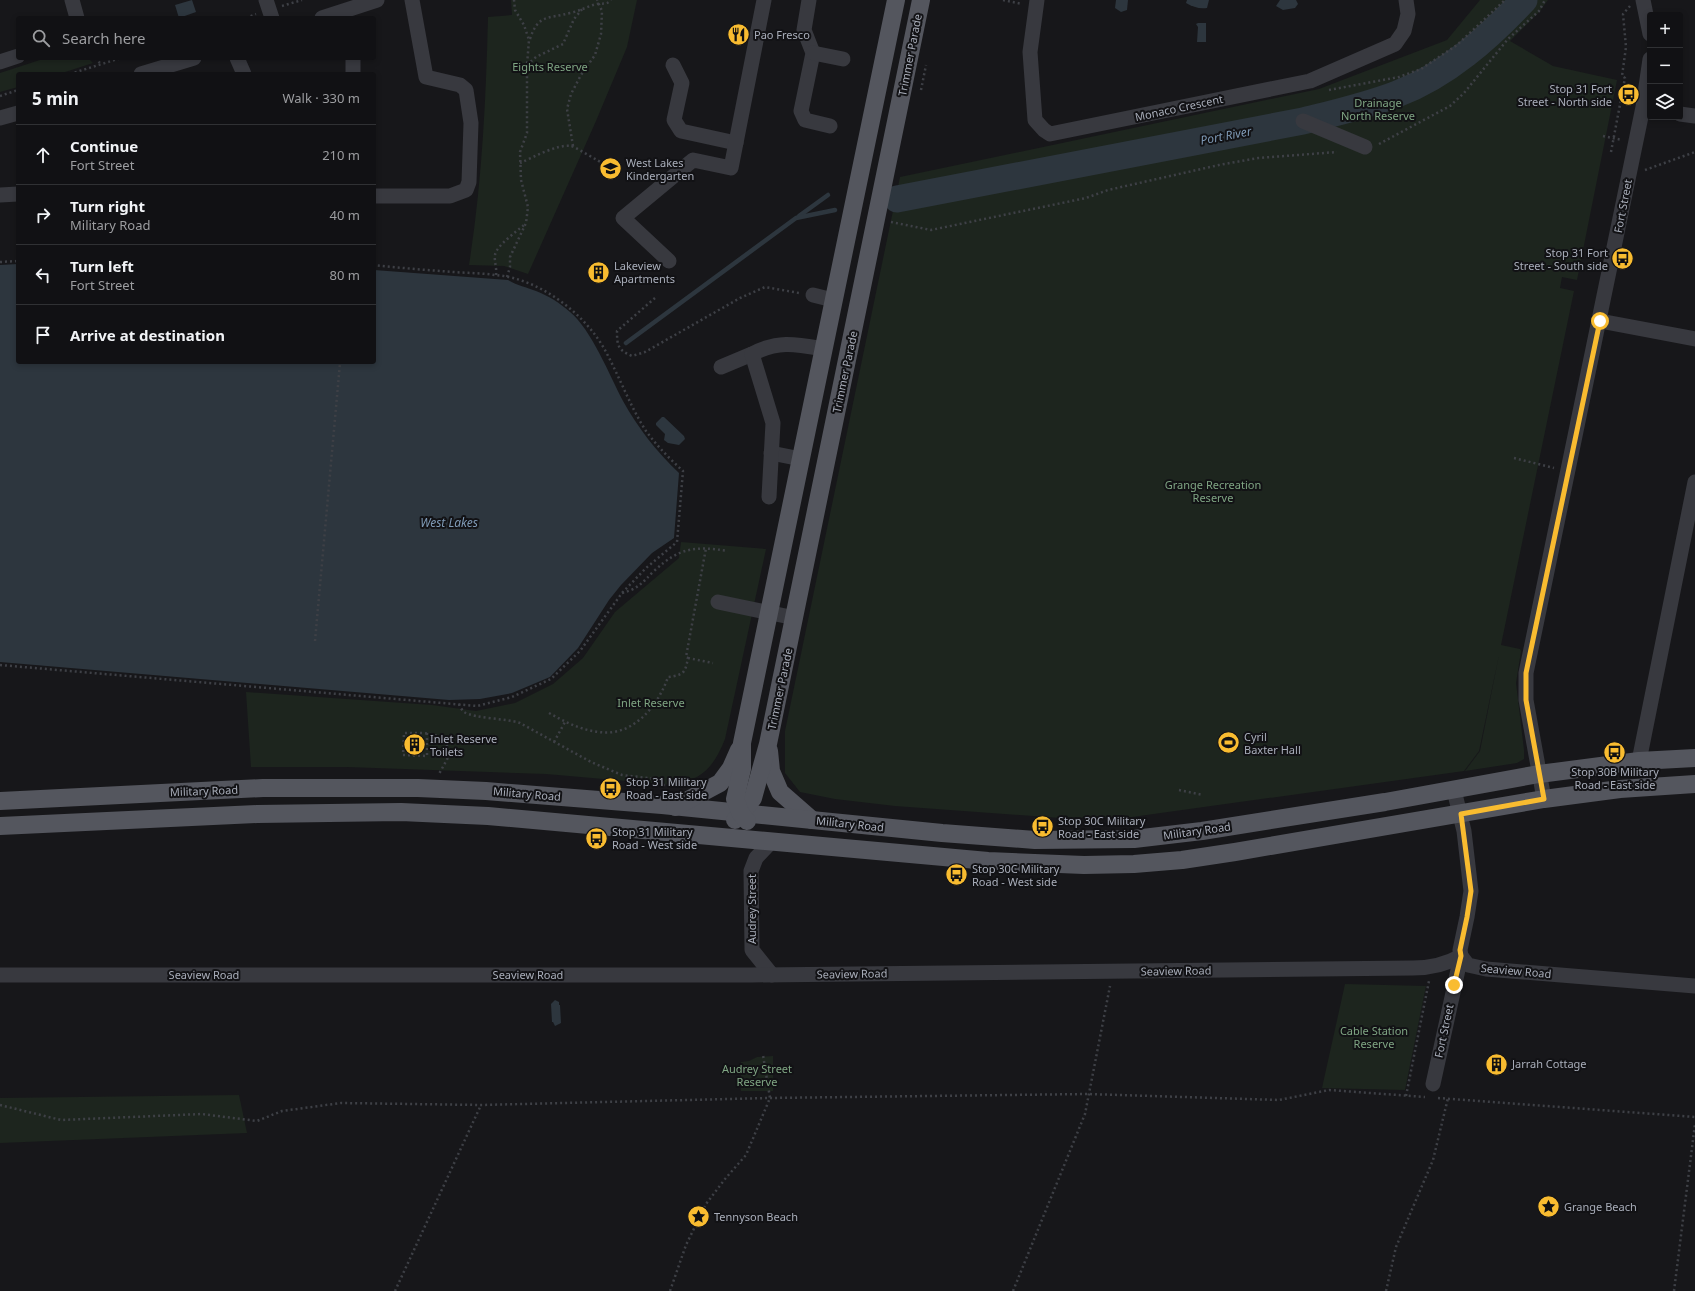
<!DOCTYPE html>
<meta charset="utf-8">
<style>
body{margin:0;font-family:"Noto Sans",sans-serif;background:#1a1a1d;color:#f1f3f6}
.controls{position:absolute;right:12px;top:12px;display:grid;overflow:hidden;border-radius:4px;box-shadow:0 2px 6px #0003}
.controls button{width:36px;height:36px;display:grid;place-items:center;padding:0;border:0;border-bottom:1px solid #303134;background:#111114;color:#f1f3f6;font:20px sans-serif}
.stop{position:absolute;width:12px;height:12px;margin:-9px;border:3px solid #f9bc30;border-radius:50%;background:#fff}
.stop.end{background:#f9bc30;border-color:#fff;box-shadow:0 1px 4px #0008}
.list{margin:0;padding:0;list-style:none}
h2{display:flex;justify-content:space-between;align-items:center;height:52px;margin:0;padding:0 16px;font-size:17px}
h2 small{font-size:13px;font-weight:400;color:#9c9da0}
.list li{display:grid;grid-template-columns:26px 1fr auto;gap:12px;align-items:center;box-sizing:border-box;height:60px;padding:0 16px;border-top:1px solid #303134}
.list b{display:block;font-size:15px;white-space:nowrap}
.list p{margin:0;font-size:13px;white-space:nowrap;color:#9c9da0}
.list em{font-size:13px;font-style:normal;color:#9c9da0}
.icon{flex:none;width:22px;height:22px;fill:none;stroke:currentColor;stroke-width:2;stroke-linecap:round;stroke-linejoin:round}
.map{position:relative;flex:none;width:1695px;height:1291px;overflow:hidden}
.search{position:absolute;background:#111114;box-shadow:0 2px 6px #0003;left:16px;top:16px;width:360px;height:44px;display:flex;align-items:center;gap:10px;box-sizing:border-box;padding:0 14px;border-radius:4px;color:#9c9da0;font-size:15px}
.panel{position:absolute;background:#111114;box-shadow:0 2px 6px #0003;left:16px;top:72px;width:360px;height:292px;border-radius:4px}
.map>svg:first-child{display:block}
.green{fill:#1d251e}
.water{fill:#2d363e}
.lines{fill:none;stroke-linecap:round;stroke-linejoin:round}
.stream{stroke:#2d363e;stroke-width:4.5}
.river{stroke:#2d363e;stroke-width:27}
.path{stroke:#3e4046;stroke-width:2.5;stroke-dasharray:2 3;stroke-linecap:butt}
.minor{stroke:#38393f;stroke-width:15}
.major{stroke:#54565e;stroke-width:18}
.route{stroke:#f9bc30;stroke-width:5}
.labels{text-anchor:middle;stroke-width:4;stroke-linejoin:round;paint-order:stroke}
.poi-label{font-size:11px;fill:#a9aeba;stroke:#121215;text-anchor:start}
.street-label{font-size:11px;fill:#a9aeba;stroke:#121215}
.park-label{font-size:11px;fill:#7fa583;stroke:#121215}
.water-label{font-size:12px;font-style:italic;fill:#7f9ab6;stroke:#121215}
</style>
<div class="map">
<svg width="1695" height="1291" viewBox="0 0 1695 1291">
<rect width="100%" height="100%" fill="#17171a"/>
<g class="green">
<path d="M511,0H637L627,47L596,121L528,274L504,266L469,265C482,183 486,99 488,17L512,15Z"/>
<polygon points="1480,0 1548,0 1539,12 1510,41 1553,66 1617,80 1577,280 1562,277 1560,288 1574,291 1501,645 1520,649 1521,651 1516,683 1524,750 1524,759 1517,763 1465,771 1480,751 1499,655 1479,751 1464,771 1132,817 1061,818 895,806 835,799 800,792 785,773 785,731 900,177 1319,89 1447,40"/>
<polygon points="46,58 88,58 93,63 59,74 18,74 18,87 0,92 0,73"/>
<path d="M681,542L766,549L725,739C714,767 702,780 672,785L546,774L347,767H251L246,692L432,705L476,711L515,703L553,684L583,658L615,612L679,558Z"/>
<polygon points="1345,984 1426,986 1405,1090 1322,1088"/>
<polygon points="773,1056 773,1091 741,1091 741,1062 749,1061 757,1057"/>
<polygon points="239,1095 247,1133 0,1143 0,1098"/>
</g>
<g class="water">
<polygon points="192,0 196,12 179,18 175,5"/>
<polygon points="1116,0 1128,0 1127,10 1121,12 1115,8"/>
<path d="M1187,0H1209L1207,8C1199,9 1193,7 1186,3Z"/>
<polygon points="1280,0 1296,0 1298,4 1295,8 1283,10 1276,6"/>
<polygon points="1198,23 1206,23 1206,42 1197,42 1198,27 1196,24"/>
<path d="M18,264V362H374V270L508,280C518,286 526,287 536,291C549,296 560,303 570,312C591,329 610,376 623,401C638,428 656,451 679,473L674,538L652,553L621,585L609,600L578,648L550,677L512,693L480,699L449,700L0,662V265Z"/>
<polygon points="662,417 664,417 684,436 685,439 679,445 668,443 664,440 665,434 656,425 656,423"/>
<polygon points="555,1000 559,1002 559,1005 560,1005 561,1023 555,1026 553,1022 552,1022 551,1004"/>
</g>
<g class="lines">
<g class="stream">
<polyline points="799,216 828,195"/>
<polyline points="626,343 796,218 835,210"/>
</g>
<path class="river" d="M897,199L1303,121C1335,113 1366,106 1397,94C1447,75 1488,38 1524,0"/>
<g class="path">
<polyline points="1003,0 1022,4"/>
<polyline points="282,6 302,0"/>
<polyline points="246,18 256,14"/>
<path d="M530,39C538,14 548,19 570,13C580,11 588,6 597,4C603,3 607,5 611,0"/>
<polyline points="95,58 101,64"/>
<polyline points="527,65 536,57 563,44 574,19 583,8"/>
<polyline points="70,74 121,58"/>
<polyline points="921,90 926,65"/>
<polyline points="1329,90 1399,77 1421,69 1457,45 1505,0"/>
<polyline points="0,96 18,90"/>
<polyline points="1603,136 1622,140"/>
<polyline points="1379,144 1450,106 1464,93 1508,39 1539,11 1545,0"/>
<polyline points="573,146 567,109 571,94 581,75 595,55 601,34 602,11 597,0"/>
<polyline points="1611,152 1625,78 1622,76 1626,47 1623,14 1630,6"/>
<path d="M520,163C534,157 557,144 571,146C574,146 599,162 605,164"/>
<polyline points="1645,170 1695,152"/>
<polyline points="891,222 931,230 1086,198 1108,190 1219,165 1258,158 1337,152"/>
<polyline points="0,262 18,261"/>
<path d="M496,275C497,268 494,261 495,255C496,246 517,231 524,225"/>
<polyline points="507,277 510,267 510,257 526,223 528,207 521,180 520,152 527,133 527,65 529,40 524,25 515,10 514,0"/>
<path d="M655,298L617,331C617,346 618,350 632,356L645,352L740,298L765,287L799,293"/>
<polyline points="1514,458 1554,468"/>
<path d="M622,593C638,589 642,583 654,571C680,547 695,546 728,551"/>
<polyline points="315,641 340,363"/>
<polyline points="688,658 713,663"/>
<path d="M0,665L477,706L512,697L551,679L580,651L622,593L646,568L677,542L683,471C670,459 657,446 646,431C630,406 620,378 606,352C586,314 539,278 495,275C481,273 467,273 453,272C427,270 400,268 374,265"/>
<path d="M459,704C460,707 462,710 464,712C476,719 505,718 520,723L591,762L622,775L656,779L662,782L664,785L663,789"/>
<path d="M549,713C565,722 581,730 599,732C633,737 658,706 668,677C684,675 685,673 688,658L686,657L706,548"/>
<path d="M427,733V756L403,755L404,733C424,733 445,730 450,754L439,774"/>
<polyline points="554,742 565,722"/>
<polyline points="1179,790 1203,795"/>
<polyline points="1406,1096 1429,981"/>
<polyline points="1438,1098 1695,1117"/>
<polyline points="0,1105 61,1120 202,1114 257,1121 282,1111 341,1103 481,1105 770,1098 1088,1094 1279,1100 1329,1090 1425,1097"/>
<polyline points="395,1291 481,1105"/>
<polyline points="670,1291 686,1245 706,1204 725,1179 746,1155 770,1098 763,1055"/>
<polyline points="1013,1291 1085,1114 1110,986"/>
<polyline points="1386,1291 1396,1247 1433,1160 1448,1098"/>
<polyline points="1674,1291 1695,1124"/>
</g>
<g class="minor">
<polyline points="72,0 77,18"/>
<polyline points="266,0 272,18"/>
<polyline points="809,0 804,30 813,53 801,111 805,120 830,126"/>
<polyline points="1037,0 1030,52 1035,120 1044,130 1050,134 1310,81 1395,44 1404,31 1408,14 1406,0"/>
<polyline points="1643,0 1650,34"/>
<polyline points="322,18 377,0"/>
<polyline points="813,53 843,59"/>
<polyline points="237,58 244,74"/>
<polyline points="353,58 353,74"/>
<polyline points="0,62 18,56"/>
<polyline points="673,65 682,83 674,120 681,131 736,143"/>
<polyline points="141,74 194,58"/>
<polyline points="1680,114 1695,116"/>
<polyline points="0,118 18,113"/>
<polyline points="1303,121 1365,147"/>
<polyline points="0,195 18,194"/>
<polyline points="374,196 450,196 466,190 469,182 471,123 466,90 460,85 426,77 412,0"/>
<polyline points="669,261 623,218 693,160 731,168 764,0"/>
<polyline points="813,295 833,300"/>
<polyline points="1600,321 1695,339"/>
<polyline points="721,367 752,354"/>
<polyline points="771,453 801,459"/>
<path d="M769,497L773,423L752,354C778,340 796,344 824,349"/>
<polyline points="718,602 795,618"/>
<polyline points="1639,761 1695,482"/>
<polyline points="1544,799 1526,700 1526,673 1643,107 1650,59"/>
<polyline points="771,842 756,858 751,871 752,950 772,975"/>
<polyline points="1461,956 1468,965 1486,969 1695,986"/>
<path d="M0,975H751L1413,968C1431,968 1445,965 1461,956"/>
<polyline points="1433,1084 1461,956 1460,950 1467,917 1471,891 1464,831 1454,790"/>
</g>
<g class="major">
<polyline points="769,751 771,771 780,792 812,820"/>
<polyline points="0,801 263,788 418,788 486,791 662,805 942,833 1035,840 1134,839 1202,831 1385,802 1539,774 1639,761 1695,758"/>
<polyline points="675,807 720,783 731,768 739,750"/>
<polyline points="735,820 741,814 753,798 768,744 921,0"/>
<polyline points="747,821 741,814 735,799 742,769 742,743 896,0"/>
<polyline points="0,826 257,814 401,812 488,816 988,861 1084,865 1134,864 1182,860 1235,852 1544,799 1620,789 1695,784"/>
</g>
</g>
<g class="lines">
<polyline class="route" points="1454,985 1461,956 1460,950 1467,917 1471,891 1461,814 1544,799 1526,700 1526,673 1600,321"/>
</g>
<defs>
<symbol id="restaurant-disc" viewBox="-11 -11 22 22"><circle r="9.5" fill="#f9bc30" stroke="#121215"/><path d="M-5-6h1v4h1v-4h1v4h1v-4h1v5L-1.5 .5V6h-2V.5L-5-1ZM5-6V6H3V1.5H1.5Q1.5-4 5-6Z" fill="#111"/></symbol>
<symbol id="bus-disc" viewBox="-11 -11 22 22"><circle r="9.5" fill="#f9bc30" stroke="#121215"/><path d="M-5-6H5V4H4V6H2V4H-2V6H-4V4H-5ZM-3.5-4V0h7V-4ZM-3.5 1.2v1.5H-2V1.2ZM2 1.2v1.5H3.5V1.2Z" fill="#111"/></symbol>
<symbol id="school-disc" viewBox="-11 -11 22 22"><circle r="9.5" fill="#f9bc30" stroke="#121215"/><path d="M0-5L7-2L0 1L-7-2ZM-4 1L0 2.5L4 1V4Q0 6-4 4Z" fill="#111"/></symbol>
<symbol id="building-disc" viewBox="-11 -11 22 22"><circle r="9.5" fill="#f9bc30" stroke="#121215"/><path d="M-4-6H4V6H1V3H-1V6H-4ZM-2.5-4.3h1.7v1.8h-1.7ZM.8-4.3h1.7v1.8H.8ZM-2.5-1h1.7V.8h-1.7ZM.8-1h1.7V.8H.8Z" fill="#111"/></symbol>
<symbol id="stadium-disc" viewBox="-11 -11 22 22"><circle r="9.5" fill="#f9bc30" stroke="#121215"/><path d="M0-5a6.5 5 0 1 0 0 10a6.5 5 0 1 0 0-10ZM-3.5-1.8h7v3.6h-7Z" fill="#111"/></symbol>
<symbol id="sight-disc" viewBox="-11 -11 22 22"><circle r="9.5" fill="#f9bc30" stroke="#121215"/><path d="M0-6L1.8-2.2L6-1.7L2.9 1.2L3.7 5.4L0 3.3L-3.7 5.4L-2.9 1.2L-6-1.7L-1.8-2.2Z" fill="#111"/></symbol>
</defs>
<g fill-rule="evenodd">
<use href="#restaurant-disc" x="726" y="22" width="25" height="25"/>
<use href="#bus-disc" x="1616" y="82" width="25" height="25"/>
<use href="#school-disc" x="598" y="156" width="25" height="25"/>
<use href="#bus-disc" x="1610" y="246" width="25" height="25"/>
<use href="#building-disc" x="586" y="260" width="25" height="25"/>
<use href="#stadium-disc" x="1216" y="730" width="25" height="25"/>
<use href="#building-disc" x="402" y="732" width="25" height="25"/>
<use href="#bus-disc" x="1602" y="740" width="25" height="25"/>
<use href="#bus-disc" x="598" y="776" width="25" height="25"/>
<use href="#bus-disc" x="1030" y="814" width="25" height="25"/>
<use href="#bus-disc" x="584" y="826" width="25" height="25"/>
<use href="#bus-disc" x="944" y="862" width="25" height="25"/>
<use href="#building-disc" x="1484" y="1052" width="25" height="25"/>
<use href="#sight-disc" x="1536" y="1194" width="25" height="25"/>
<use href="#sight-disc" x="686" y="1204" width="25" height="25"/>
</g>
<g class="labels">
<g class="poi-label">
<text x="754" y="39">Pao Fresco</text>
<text x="1612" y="93" text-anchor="end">Stop 31 Fort<tspan x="1612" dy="13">Street - North side</tspan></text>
<text x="626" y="167">West Lakes<tspan x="626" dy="13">Kindergarten</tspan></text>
<text x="1608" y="257" text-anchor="end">Stop 31 Fort<tspan x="1608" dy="13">Street - South side</tspan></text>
<text x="614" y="270">Lakeview<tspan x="614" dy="13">Apartments</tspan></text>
<text x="1244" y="741">Cyril<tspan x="1244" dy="13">Baxter Hall</tspan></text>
<text x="430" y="743">Inlet Reserve<tspan x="430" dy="13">Toilets</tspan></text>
<text x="1615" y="776" text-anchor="middle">Stop 30B Military<tspan x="1615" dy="13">Road - East side</tspan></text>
<text x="626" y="786">Stop 31 Military<tspan x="626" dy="13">Road - East side</tspan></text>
<text x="1058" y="825">Stop 30C Military<tspan x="1058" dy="13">Road - East side</tspan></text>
<text x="612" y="836">Stop 31 Military<tspan x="612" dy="13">Road - West side</tspan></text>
<text x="972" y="873">Stop 30C Military<tspan x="972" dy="13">Road - West side</tspan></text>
<text x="1512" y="1068">Jarrah Cottage</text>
<text x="1564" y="1211">Grange Beach</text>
<text x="714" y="1221">Tennyson Beach</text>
</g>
<g class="street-label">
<text transform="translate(910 55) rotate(-79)" y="4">Trimmer Parade</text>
<text transform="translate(1179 108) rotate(-12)" y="4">Monaco Crescent</text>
<text transform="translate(1623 206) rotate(-79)" y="4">Fort Street</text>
<text transform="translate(845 372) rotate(-78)" y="4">Trimmer Parade</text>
<text transform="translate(780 689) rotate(-78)" y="4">Trimmer Parade</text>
<text transform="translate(204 791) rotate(-2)" y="4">Military Road</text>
<text transform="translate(527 794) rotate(5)" y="4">Military Road</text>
<text transform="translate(850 824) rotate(6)" y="4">Military Road</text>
<text transform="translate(1197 831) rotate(-8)" y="4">Military Road</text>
<text transform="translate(752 909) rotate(-90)" y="4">Audrey Street</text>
<text transform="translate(1176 971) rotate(-1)" y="4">Seaview Road</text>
<text transform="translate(1516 971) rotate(5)" y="4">Seaview Road</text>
<text transform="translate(852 974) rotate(-1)" y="4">Seaview Road</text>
<text x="204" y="979">Seaview Road</text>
<text x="528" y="979">Seaview Road</text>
<text transform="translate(1444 1031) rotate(-78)" y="4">Fort Street</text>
</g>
<g class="park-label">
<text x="550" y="71">Eights Reserve</text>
<text x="1378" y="107">Drainage<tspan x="1378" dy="13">North Reserve</tspan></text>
<text x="1213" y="489">Grange Recreation<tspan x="1213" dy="13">Reserve</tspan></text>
<text x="651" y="707">Inlet Reserve</text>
<text x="1374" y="1035">Cable Station<tspan x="1374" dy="13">Reserve</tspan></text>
<text x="757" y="1073">Audrey Street<tspan x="757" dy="13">Reserve</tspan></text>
</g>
<g class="water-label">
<text transform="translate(1226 136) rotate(-11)" y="4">Port River</text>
<text x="449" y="527">West Lakes</text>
</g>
</g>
</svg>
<div class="controls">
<button>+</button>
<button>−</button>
<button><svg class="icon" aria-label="layers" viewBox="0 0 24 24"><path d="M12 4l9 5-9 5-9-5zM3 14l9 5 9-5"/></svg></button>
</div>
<div class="stop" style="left:1600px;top:321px"></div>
<div class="stop end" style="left:1454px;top:985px"></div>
<div class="search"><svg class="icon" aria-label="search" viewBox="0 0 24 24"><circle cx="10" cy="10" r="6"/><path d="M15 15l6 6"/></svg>Search here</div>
<section class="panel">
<h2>5 min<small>Walk · 330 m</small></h2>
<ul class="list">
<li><svg class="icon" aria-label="ahead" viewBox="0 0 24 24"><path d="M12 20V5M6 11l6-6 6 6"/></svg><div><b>Continue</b><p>Fort Street</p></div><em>210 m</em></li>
<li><svg class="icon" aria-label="right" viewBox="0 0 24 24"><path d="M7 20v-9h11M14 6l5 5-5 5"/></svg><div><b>Turn right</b><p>Military Road</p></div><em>40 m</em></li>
<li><svg class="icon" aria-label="left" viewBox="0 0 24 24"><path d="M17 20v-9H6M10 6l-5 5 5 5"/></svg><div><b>Turn left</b><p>Fort Street</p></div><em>80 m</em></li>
<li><svg class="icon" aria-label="arrive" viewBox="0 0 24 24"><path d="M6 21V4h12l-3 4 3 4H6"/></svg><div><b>Arrive at destination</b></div></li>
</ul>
</section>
</div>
